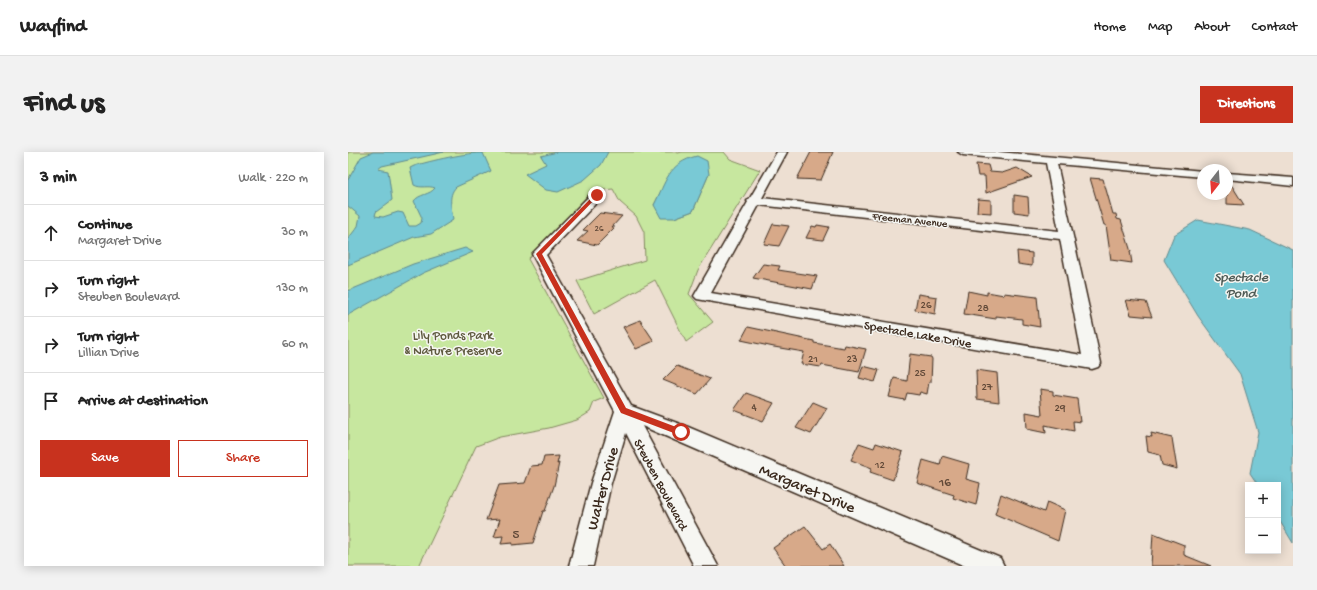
<!DOCTYPE html>
<meta charset="utf-8">
<style>
body{margin:0;font-family:"Gochi Hand",sans-serif;background:#f2f2f2;color:#222}
.controls{position:absolute;right:12px;bottom:12px;display:grid;overflow:hidden;border-radius:0px;box-shadow:0 2px 10px #0003}
.controls button{width:36px;height:36px;display:grid;place-items:center;padding:0;border:0;border-bottom:1px solid #e0e0e0;background:#fff;color:#222;font:20px sans-serif}
.compass{position:absolute;left:849px;top:12px;width:36px;height:36px;border-radius:50%;background:#fff;box-shadow:0 2px 10px #0003;rotate:197deg}
.stop{position:absolute;width:12px;height:12px;margin:-9px;border:3px solid #c8321e;border-radius:50%;background:#fff}
.stop.end{background:#c8321e;border-color:#fff;box-shadow:0 1px 4px #0008}
.list{margin:0;padding:0;list-style:none}
h2{display:flex;justify-content:space-between;align-items:center;height:52px;margin:0;padding:0 16px;font-size:17px}
h2 small{font-size:13px;font-weight:400;color:#767676}
.list li{display:grid;grid-template-columns:26px 1fr auto;gap:12px;align-items:center;box-sizing:border-box;height:56px;padding:0 16px;border-top:1px solid #e0e0e0}
.list b{display:block;font-size:15px;white-space:nowrap}
.list p{margin:0;font-size:13px;white-space:nowrap;color:#767676}
.list em{font-size:13px;font-style:normal;color:#767676}
.actions{display:flex;gap:8px;padding:12px 16px}
.actions a{flex:1;padding:9px 0;border:1px solid #c8321e;border-radius:0px;text-align:center;font-size:14px;color:#c8321e}
.actions .main{background:#c8321e;color:#fff}
.icon{flex:none;width:22px;height:22px;fill:none;stroke:currentColor;stroke-width:2;stroke-linecap:round;stroke-linejoin:round}
.map{position:relative;flex:none;width:945px;height:414px;overflow:hidden;border-radius:0px}
header{display:flex;align-items:center;gap:24px;box-sizing:border-box;height:56px;padding:0 20px;background:#fff;border-bottom:1px solid #e0e0e0}
header strong{font-size:19px}
nav{display:flex;gap:22px;margin-inline-start:auto;font-size:14px}
.intro{display:flex;align-items:center;justify-content:space-between;box-sizing:border-box;height:96px;padding:0 24px}
h1{margin:0;font-size:28px}
.button{padding:10px 18px;border-radius:0px;background:#c8321e;color:#fff;font-size:14px;font-weight:700}
main{display:flex;gap:24px;padding:0 24px}
aside{flex:1;background:#fff;border-radius:0px;box-shadow:0 2px 10px #0003}
.map>svg:first-child{display:block}
.green{fill:#c7e79f;stroke:#81885e;fill-rule:evenodd}
.water{fill:#79c9d5;stroke:#60898c}
.building{fill:#d7a989;stroke:#3b2a1e}
.lines{fill:none;stroke-linecap:round;stroke-linejoin:round}
.street-casing{stroke:#3b2a1e;stroke-width:3}
.street{fill:#f6f6f2;fill-rule:evenodd}
.route{fill:#c8321e}
.labels{text-anchor:middle;stroke-width:3;stroke-linejoin:round;paint-order:stroke}
.far-number-label{font-size:9px;fill:#624a39}
.far-street-label{font-size:11px;fill:#3b2a1e;stroke:#f6f6f2}
.number-label{font-size:11px;fill:#624a39}
.street-label{font-size:13px;fill:#3b2a1e;stroke:#f6f6f2}
.park-label{font-size:13px;fill:#5e593e;stroke:#f6f6f2}
.near-number-label{font-size:13px;fill:#624a39}
.water-label{font-size:14px;font-style:italic;fill:#4e5a55;stroke:#f6f6f2}
.near-street-label{font-size:16px;fill:#3b2a1e;stroke:#f6f6f2}
</style>
<header>
<strong>Wayfind</strong>
<nav><a>Home</a><a>Map</a><a>About</a><a>Contact</a></nav>
</header>
<div class="intro"><h1>Find us</h1><a class="button">Directions</a></div>
<main>
<aside>
<h2>3 min<small>Walk · 220 m</small></h2>
<ul class="list">
<li><svg class="icon" aria-label="ahead" viewBox="0 0 24 24"><path d="M12 20V5M6 11l6-6 6 6"/></svg><div><b>Continue</b><p>Margaret Drive</p></div><em>30 m</em></li>
<li><svg class="icon" aria-label="right" viewBox="0 0 24 24"><path d="M7 20v-9h11M14 6l5 5-5 5"/></svg><div><b>Turn right</b><p>Steuben Boulevard</p></div><em>130 m</em></li>
<li><svg class="icon" aria-label="right" viewBox="0 0 24 24"><path d="M7 20v-9h11M14 6l5 5-5 5"/></svg><div><b>Turn right</b><p>Lillian Drive</p></div><em>60 m</em></li>
<li><svg class="icon" aria-label="arrive" viewBox="0 0 24 24"><path d="M6 21V4h12l-3 4 3 4H6"/></svg><div><b>Arrive at destination</b></div></li>
</ul>
<div class="actions"><a class="main">Save</a><a>Share</a></div>
</aside>
<div class="map">
<svg width="945" height="414" viewBox="0 0 945 414">
<rect width="100%" height="100%" fill="#eddfd2"/>
<filter id="ink" filterUnits="userSpaceOnUse"><feTurbulence type="fractalNoise" baseFrequency=".025" numOctaves="2"/><feDisplacementMap in="SourceGraphic" scale="8" xChannelSelector="R" yChannelSelector="G"/><feConvolveMatrix kernelMatrix="1 2 1 2 8 2 1 2 1" color-interpolation-filters="sRGB"/></filter>
<g filter="url(#ink)">
<path class="green" d="M0,0H328L330,1L334,0H376L382,7L412,18L350,118L341,142L365,170L338,190L307,128L246,162L229,129L297,108L296,80L288,64L272,50L265,37L244,39L180,107L256,246L246,250L242,260L229,268L201,276L152,285L128,294L71,414H0ZM361,22L345,59L326,66L306,53L313,39Z"/>
<g class="water">
<path d="M25,0H96L34,14L30,17L40,19L44,48L28,60L27,64L35,65L50,60L55,61L61,74H68L73,71L74,66L66,49C71,42 82,43 87,36C80,33 73,37 66,33L62,16L66,14C81,9 121,0 135,1L143,19L108,35C99,44 104,57 105,68L83,82L66,85L0,113V87L10,74L12,64L0,54V28L13,5Z"/>
<polygon points="209,0 260,0 253,13 236,28 210,40 198,38 177,22 198,12 193,4"/>
<path d="M349,4L359,9L361,22L345,59L326,66H313L306,53C318,30 320,11 349,4Z"/>
<polygon points="850,68 902,78 945,98 945,391 930,366 930,333 910,333 902,321 910,280 892,222 850,164 816,108 826,83"/>
<polygon points="117,96 125,100 75,121 0,163 0,139 65,112"/>
</g>
<g class="building">
<polygon points="463,0 485,0 473,28 449,27"/>
<polygon points="628,12 640,13 642,20 654,21 669,16 684,25 638,41 637,24 630,24"/>
<polygon points="742,26 755,27 765,62 768,62 769,67 773,68 783,100 782,99 784,111 763,108 758,73 756,73"/>
<polygon points="879,29 881,29 896,53 879,52"/>
<polygon points="666,43 680,45 681,62 666,60"/>
<polygon points="630,47 643,48 643,61 629,60"/>
<polygon points="252,61 274,64 264,75 267,75 249,93 229,89 240,79 235,78"/>
<polygon points="425,72 441,74 431,94 416,92"/>
<polygon points="469,73 481,75 475,88 458,86 464,74 468,75"/>
<polygon points="669,99 684,101 684,114 670,112"/>
<polygon points="415,112 432,114 430,118 469,124 464,137 405,126"/>
<polygon points="620,139 639,143 639,140 656,143 656,141 689,145 692,175 674,172 674,167 648,164 648,167 616,162"/>
<polygon points="570,142 589,145 587,162 567,158"/>
<polygon points="778,148 798,150 804,165 783,163"/>
<polygon points="292,168 306,189 288,197 275,175"/>
<polygon points="400,175 466,189 466,191 496,196 497,193 518,197 511,220 474,213 473,215 453,212 456,200 426,195 393,188"/>
<polygon points="562,202 583,205 584,207 583,230 581,230 579,242 572,240 571,243 559,241 557,248 541,245 546,226 559,229"/>
<polygon points="329,214 362,227 349,242 315,228"/>
<polygon points="515,214 531,218 527,230 511,226"/>
<polygon points="628,218 649,221 651,250 629,247"/>
<polygon points="692,237 705,239 705,243 729,247 732,270 725,269 726,279 697,273 698,281 679,277 678,260 694,263"/>
<polygon points="398,241 426,251 415,269 386,258"/>
<polygon points="465,250 479,256 463,282 448,276"/>
<polygon points="803,281 824,286 829,317 814,313 812,303 800,300 798,284 804,285"/>
<polygon points="511,291 526,296 528,291 555,300 545,328 522,320 524,316 503,308"/>
<polygon points="211,304 209,312 211,311 206,334 197,359 195,359 185,391 164,393 165,391 153,392 155,384 146,385 152,367 138,368 151,333 177,331 183,314 194,313 196,305"/>
<polygon points="594,304 621,312 618,327 632,331 628,353 605,346 606,343 569,331 575,308 592,313"/>
<polygon points="653,342 696,360 699,350 717,358 710,389 647,362"/>
<polygon points="457,374 475,397 482,392 496,414 438,414 425,396"/>
<polygon points="805,381 836,393 836,403 863,414 803,414"/>
</g>
<g class="lines">
<defs>
<g id="street">
<path d="M429,0H439L414,46L711,79L698,11L615,3L610,0H651L855,19V25L709,12L753,211L750,215L744,217L349,147L346,144L400,50L399,49L402,46ZM411,53L712,87L734,203L363,141Z"/>
<polygon points="879,21 945,26 945,34 879,27"/>
<polygon points="249,39 253,40 255,43 253,46 198,103 283,254 340,275 652,406 656,414 617,414 294,274 370,414 346,414 278,281 263,331 245,414 221,414 243,331 267,259 184,102 245,40"/>
</g>
</defs>
<use href="#street" class="street-casing"/>
<use href="#street" class="street"/>
</g>
</g>
<polygon class="route" points="247,42 251,43 194,102 278,256 336,278 336,283 331,283 273,261 188,102"/>
<g class="labels">
<g class="far-number-label">
<text x="251" y="79">26</text>
</g>
<g class="far-street-label">
<text transform="translate(562 67) rotate(6)" y="4">Freeman Avenue</text>
</g>
<g class="number-label">
<text x="578" y="156">26</text>
<text x="635" y="159">28</text>
<text x="465" y="210">21</text>
<text x="504" y="210">23</text>
<text x="572" y="224">25</text>
<text x="639" y="238">27</text>
<text x="406" y="258">4</text>
<text x="712" y="259">29</text>
<text x="532" y="316">12</text>
</g>
<g class="street-label">
<text transform="translate(570 181) rotate(10)" y="5">Spectacle Lake Drive</text>
<text transform="translate(314 332) rotate(62)" y="5">Steuben Boulevard</text>
</g>
<g class="park-label">
<text x="105" y="187">Lily Ponds Park<tspan x="105" dy="15">&amp; Nature Preserve</tspan></text>
</g>
<g class="near-number-label">
<text x="597" y="334">16</text>
<text x="168" y="386">5</text>
</g>
<g class="water-label">
<text x="893" y="129">Spectacle<tspan x="893" dy="16">Pond</tspan></text>
</g>
<g class="near-street-label">
<text transform="translate(460 335) rotate(23)" y="6">Margaret Drive</text>
<text transform="translate(253 336) rotate(-75)" y="6">Walter Drive</text>
</g>
</g>
</svg>
<div class="controls">
<button>+</button>
<button>−</button>
</div>
<svg class="compass" viewBox="-18 -18 36 36"><path d="M0-13l5 13h-10z" fill="#e53935"/><path d="M0 13l5-13h-10z" fill="#767676"/></svg>
<div class="stop" style="left:333px;top:280px"></div>
<div class="stop end" style="left:249px;top:43px"></div>
</div>
</main>
